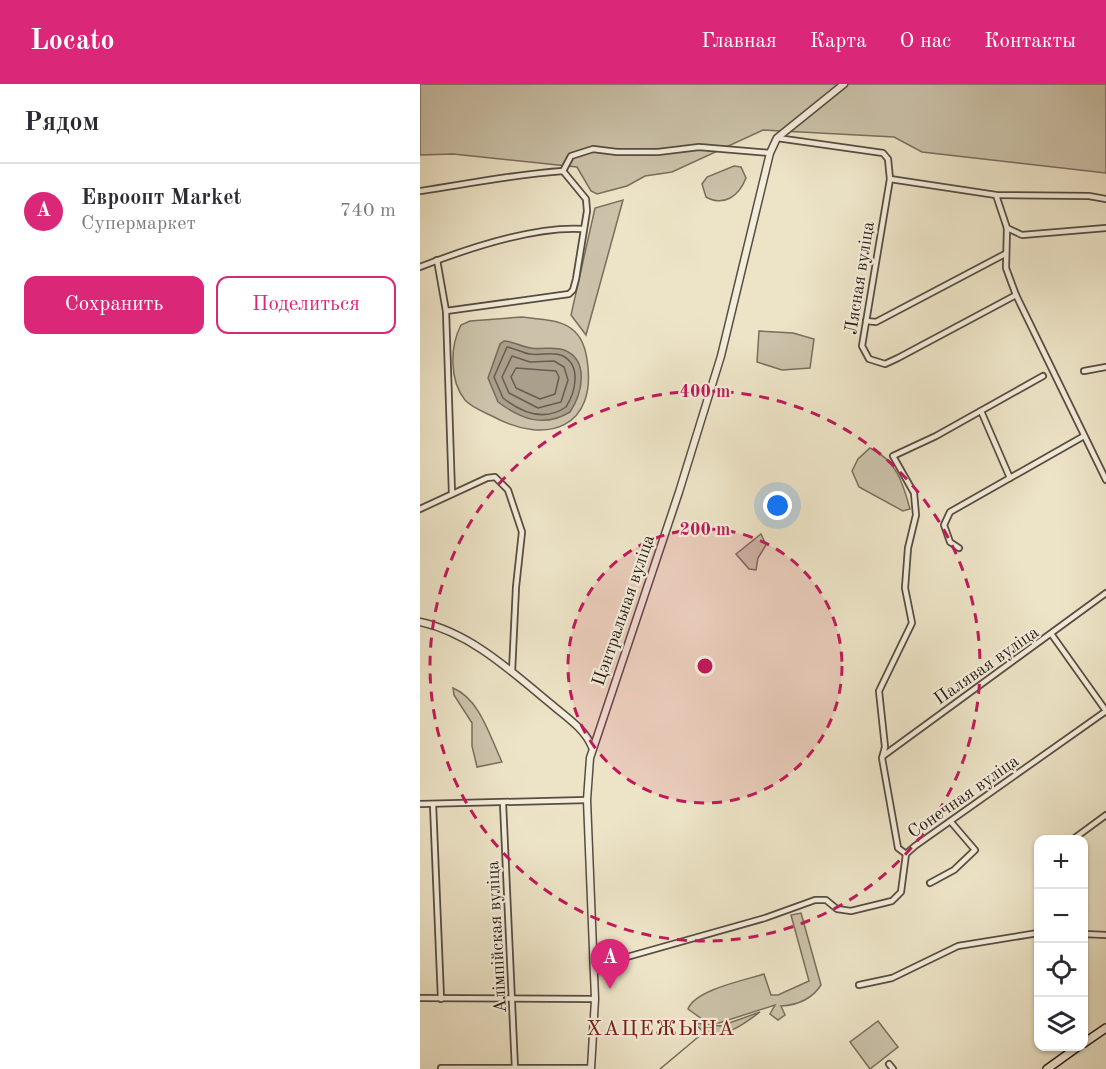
<!DOCTYPE html>
<html lang="ru">
<meta charset="utf-8">
<style>
body{margin:0;font-family:"Old Standard TT",serif;background:#f7f7f7;color:#2b2b33}
.controls{position:absolute;right:18px;bottom:18px;display:grid;overflow:hidden;border-radius:12px;box-shadow:0 2px 4px #0004}
.controls button{width:54px;height:54px;display:grid;place-items:center;padding:0;border:0;border-bottom:2px solid #e1e1e2;background:#fff;color:#2b2b33;font:30px sans-serif}
.you{position:absolute;left:358px;top:422px;width:21px;height:21px;margin:-15px;border:4px solid #fff;border-radius:50%;background:#1a73e8;box-shadow:0 0 0 9px #1a73e833}
.badge{display:grid;place-items:center;width:39px;height:39px;border-radius:50%;background:#db2777;color:#fff;font-size:20px;font-weight:700}
.pin{position:absolute;translate:-50% -50px;filter:drop-shadow(0 2px 3px #0008)}
.pin::after{content:'';position:absolute;top:32px;width:21px;height:18px;background:inherit;clip-path:polygon(0 0,100% 0,50% 100%)}
.list{margin:0;padding:0;list-style:none}
h2{display:flex;justify-content:space-between;align-items:center;height:78px;margin:0;padding:0 24px;font-size:26px}
h2 small{font-size:20px;font-weight:400;color:#7c7c81}
.list li{display:grid;grid-template-columns:39px 1fr auto;gap:18px;align-items:center;box-sizing:border-box;height:96px;padding:0 24px;border-top:2px solid #e1e1e2}
.list b{display:block;font-size:22px;white-space:nowrap}
.list p{margin:0;font-size:20px;white-space:nowrap;color:#7c7c81}
.list em{font-size:20px;font-style:normal;color:#7c7c81}
.actions{display:flex;gap:12px;padding:18px 24px}
.actions a{flex:1;padding:14px 0;border:2px solid #db2777;border-radius:12px;text-align:center;font-size:21px;color:#db2777}
.actions .main{background:#db2777;color:#fff}
.icon{flex:none;width:33px;height:33px;fill:none;stroke:currentColor;stroke-width:2;stroke-linecap:round;stroke-linejoin:round}
.map{position:relative;flex:none;width:686px;height:985px;overflow:hidden}
header{display:flex;align-items:center;gap:36px;box-sizing:border-box;height:84px;padding:0 30px;background:#db2777;color:#fff}
header strong{font-size:28px}
nav{display:flex;gap:33px;margin-inline-start:auto;font-size:21px}
main{display:flex}
aside{flex:1;background:#fff}
.map>svg:first-child{display:block}
.green{fill:#cbc2a9;stroke:#796e5f;stroke-width:1.5}
.water{fill:#aa9f8a;stroke:#766a5b;stroke-width:1.5}
.lines{fill:none;stroke-linecap:round;stroke-linejoin:round}
.shore{stroke:#685c50;stroke-width:1.5}
.stream{stroke:#766a5b;stroke-width:1.5}
.minor-casing{stroke:#584c42;stroke-width:8}
.tertiary-casing{stroke:#584c42;stroke-width:9}
.secondary-casing{stroke:#271a15;stroke-width:10}
.minor{stroke:#f3eddb;stroke-width:4.5}
.tertiary{stroke:#f3eddb;stroke-width:6}
.secondary{stroke:#f3eddb;stroke-width:7}
.ring{fill:none;stroke:#c2185b;stroke-width:3;stroke-dasharray:10 8}
.labels{text-anchor:middle;stroke-width:4.5;stroke-linejoin:round;paint-order:stroke}
.street-label{font-size:18px;fill:#271a15;stroke:#f3eddb}
.quarter-label{font-size:21px;letter-spacing:1.5px;fill:#7a1f14;stroke:#f3eddb}
.centre{fill:#c2185b;stroke:#f3eddb;stroke-width:3}
.ring-label{font-size:18px;text-anchor:middle;font-weight:bold;fill:#c2185b;stroke:#f3eddb;stroke-width:4.5;stroke-linejoin:round;paint-order:stroke}
</style>
<header>
<strong>Locato</strong>
<nav><a>Главная</a><a>Карта</a><a>О нас</a><a>Контакты</a></nav>
</header>
<main>
<aside>
<h2>Рядом<small></small></h2>
<ul class="list">
<li><span class="badge">A</span><div><b>Евроопт Market</b><p>Супермаркет</p></div><em>740 m</em></li>
</ul>
<div class="actions"><a class="main">Сохранить</a><a>Поделиться</a></div>
</aside>
<div class="map">
<svg width="686" height="985" viewBox="0 0 686 985">
<rect width="100%" height="100%" fill="#ede4c7"/>
<filter id="stains"><feTurbulence type="fractalNoise" baseFrequency=".00333" numOctaves="4"/><feColorMatrix values="0 0 0 0 .2 0 0 0 0 .09 0 0 0 0 .02 0 0 0 .5 -.17"/></filter>
<radialGradient id="worn" r=".72"><stop offset=".6" stop-color="#630" stop-opacity="0"/><stop offset="1" stop-color="#630" stop-opacity=".3"/></radialGradient>
<g class="green">
<polygon points="0,0 686,0 686,89 502,68 474,53 343,46 252,88 225,92 207,102 177,110 171,107 157,83 33,70 0,71"/>
<path d="M314,82L321,83L326,94C319,112 304,123 286,113L282,100L287,93Z"/>
<polygon points="203,116 166,251 151,231 175,124"/>
<path d="M102,233C134,237 161,235 167,275C178,344 127,362 72,332C64,328 51,323 45,316C29,296 30,262 41,241L50,237Z"/>
<polygon points="339,247 373,249 394,255 390,284 362,286 337,278"/>
<path d="M450,364C476,376 483,399 490,425L483,427L439,403L432,387L438,375Z"/>
<polygon points="341,450 346,461 338,474 336,486 329,485 316,470"/>
<path d="M33,604C60,615 70,653 82,678L57,683L52,662V639L34,611Z"/>
<path d="M381,829L401,901C392,915 378,921 361,922L365,931L358,936L350,930L355,921L299,939L286,938L268,925C275,906 325,896 344,890L351,911H358L389,897L371,831Z"/>
<path d="M340,928C324,940 309,951 288,952L274,939L301,942Z"/>
<polygon points="458,937 478,963 450,985 430,958"/>
</g>
<path class="water" d="M84,257C94,257 101,263 111,264C122,266 133,262 144,266C170,276 162,310 150,328C124,344 101,335 78,318L68,294L80,260Z"/>
<g class="lines">
<g class="shore">
<path d="M87,263C95,264 102,269 110,270C120,272 133,267 143,272C162,282 155,309 146,323C124,338 102,329 83,314L74,293Z"/>
<polygon points="92,272 110,278 134,277 144,283 148,296 141,318 118,324 89,309 82,293"/>
<polygon points="96,284 136,287 139,293 135,310 120,315 96,304 91,293"/>
</g>
<polyline class="stream" points="240,985 283,949"/>
<defs>
<g id="minor">
<polyline points="357,54 463,69 468,75 470,95 442,262 449,275 465,280 478,274 596,211"/>
<polyline points="143,87 151,72 173,65 197,68 238,68 279,63 350,69"/>
<polyline points="470,95 576,111 669,112 686,115"/>
<path d="M0,107C48,100 95,90 143,87L166,115L167,127L156,195L153,206L149,210L26,227"/>
<polyline points="576,111 587,144 586,184 596,211 686,396"/>
<polyline points="587,144 602,151 686,144"/>
<polyline points="17,176 26,227 32,410"/>
<path d="M0,183C46,165 114,142 163,145"/>
<polyline points="446,237 456,238 585,170"/>
<polyline points="664,287 686,283"/>
<polyline points="561,327 590,394"/>
<polyline points="0,425 67,394 75,393 88,406 102,448 96,503 92,588"/>
<polyline points="539,464 530,458 524,441 530,428 664,352"/>
<polyline points="632,551 686,627"/>
<polyline points="463,672 686,509"/>
<polyline points="83,719 95,985"/>
<polyline points="0,720 167,716"/>
<polyline points="13,720 21,915"/>
<polyline points="652,756 686,731"/>
<polyline points="486,770 478,764 462,674 465,663 459,607 492,539 485,504 488,464 496,431 494,409 473,372 516,352 623,292"/>
<polyline points="510,799 534,786 555,766 531,738"/>
<polyline points="664,850 686,851"/>
<polyline points="175,882 345,834 395,816 406,816 417,825 431,827 472,817 481,808 486,770 495,762 686,627"/>
<polyline points="439,901 472,894 538,862 618,849"/>
<polyline points="0,914 175,915"/>
<polyline points="469,980 473,985"/>
<polyline points="21,984 171,984"/>
</g>
<g id="tertiary">
<path d="M0,538C51,549 92,588 131,620C146,633 164,644 172,663"/>
<polyline points="171,985 175,915 167,716 170,674 259,408 301,272 350,69 357,54 424,0"/>
</g>
<g id="secondary">
<polyline points="664,959 686,944"/>
<polyline points="627,985 659,962"/>
</g>
</defs>
<use href="#minor" class="minor-casing"/>
<use href="#tertiary" class="tertiary-casing"/>
<use href="#secondary" class="secondary-casing"/>
<use href="#minor" class="minor"/>
<use href="#tertiary" class="tertiary"/>
<use href="#secondary" class="secondary"/>
</g>
<circle cx="285" cy="582" r="137" fill="#c2185b" fill-opacity=".12"/>
<g class="ring">
<circle cx="285" cy="582" r="137"/>
<circle cx="285" cy="582" r="275"/>
</g>
<g class="labels">
<g class="street-label">
<text transform="translate(439 194) rotate(-81)" y="6">Лясная вуліца</text>
<text transform="translate(203 526) rotate(-71)" y="6">Цэнтральная вуліца</text>
<text transform="translate(566 581) rotate(-35)" y="6">Палявая вуліца</text>
<text transform="translate(543 712) rotate(-35)" y="6">Сонечная вуліца</text>
<text transform="translate(76 853) rotate(-93)" y="6">Алімпійская вуліца</text>
</g>
<g class="quarter-label">
<text x="241" y="951">ХАЦЕЖЫНА</text>
</g>
</g>
<circle cx="285" cy="582" r="9" class="centre"/>
<g class="ring-label">
<text x="285" y="313">400 m</text>
<text x="285" y="451">200 m</text>
</g>
<rect width="100%" height="100%" filter="url(#stains)"/>
<rect width="100%" height="100%" fill="url(#worn)"/>
</svg>
<div class="controls">
<button>+</button>
<button>−</button>
<button><svg class="icon" aria-label="locate" viewBox="0 0 24 24"><circle cx="12" cy="12" r="6"/><path d="M12 2v4M12 18v4M2 12h4M18 12h4"/></svg></button>
<button><svg class="icon" aria-label="layers" viewBox="0 0 24 24"><path d="M12 4l9 5-9 5-9-5zM3 14l9 5 9-5"/></svg></button>
</div>
<div class="you"></div>
<div class="pin badge" style="left:190px;top:905px">A</div>
</div>
</main>
